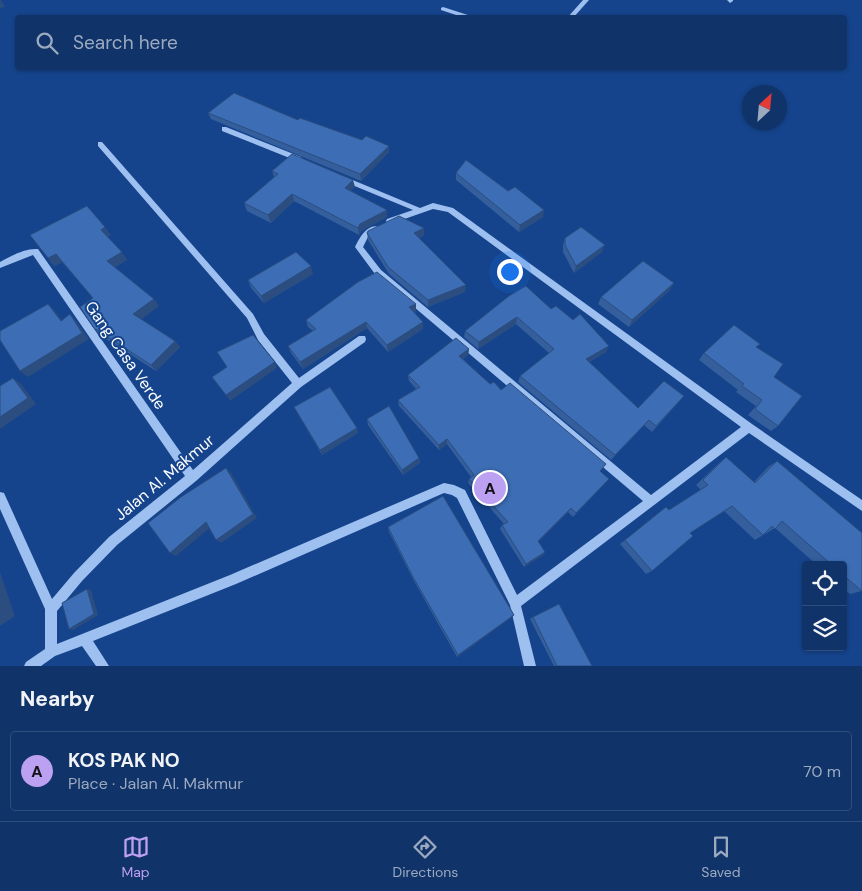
<!DOCTYPE html>
<meta charset="utf-8">
<style>
body{margin:0;font-family:"DM Sans",sans-serif;background:#193b6f;color:#f1f3f6}
.controls{position:absolute;right:15px;bottom:15px;display:grid;overflow:hidden;border-radius:5px;box-shadow:0 1px 4px #0004}
.controls button{width:45px;height:45px;display:grid;place-items:center;padding:0;border:0;border-bottom:1px solid #304e7d;background:#103369;color:#f1f3f6;font:25px sans-serif}
.compass{position:absolute;left:742px;top:85px;width:45px;height:45px;border-radius:50%;background:#103369;box-shadow:0 1px 4px #0004;rotate:26deg}
.you{position:absolute;left:509px;top:271px;width:18px;height:18px;margin:-12px;border:4px solid #fff;border-radius:50%;background:#1a73e8;box-shadow:0 0 0 8px #1a73e833}
.badge{display:grid;place-items:center;width:32px;height:32px;border-radius:50%;background:#bca0f2;color:#111;font-size:16px;font-weight:700}
.pin{position:absolute;translate:-50% -50%;border:2px solid #fff;box-shadow:0 1px 5px #0006}
.list{margin:0;padding:0;list-style:none}
h2{display:flex;justify-content:space-between;align-items:center;height:65px;margin:0;padding:0 20px;font-size:21px}
h2 small{font-size:16px;font-weight:400;color:#9caac0}
.list li{display:grid;grid-template-columns:32px 1fr auto;gap:15px;align-items:center;box-sizing:border-box;height:80px;margin:0 10px 10px;padding:0 10px;border:1px solid #304e7d;border-radius:5px}
.list b{display:block;font-size:19px;white-space:nowrap}
.list p{margin:0;font-size:16px;white-space:nowrap;color:#9caac0}
.list em{font-size:16px;font-style:normal;color:#9caac0}
.icon{flex:none;width:28px;height:28px;fill:none;stroke:currentColor;stroke-width:2;stroke-linecap:round;stroke-linejoin:round}
.map{position:relative;flex:none;width:862px;height:666px;overflow:hidden}
.search{position:absolute;background:#103369;box-shadow:0 1px 4px #0004;left:15px;right:15px;top:15px;height:55px;display:flex;align-items:center;gap:12px;box-sizing:border-box;padding:0 18px;border-radius:5px;color:#9caac0;font-size:19px}
.sheet{height:155px;background:#103369}
nav{display:flex;justify-content:space-around;align-items:center;box-sizing:border-box;height:70px;border-top:1px solid #304e7d;background:#103369;font-size:14px;color:#9caac0}
nav a{display:grid;justify-items:center;gap:2px}
nav .on{color:#bca0f2}
.map>svg:first-child{display:block}
.lines{fill:none;stroke-linecap:round;stroke-linejoin:round}
.minor{fill:#9ec0f0;fill-rule:evenodd}
.wall{fill:#345f9c}
.shaded-wall{fill:#2b4d7f}
.building{fill:#3d6eb5;stroke:#2b4d7f}
.labels{text-anchor:middle;stroke-width:4;stroke-linejoin:round;paint-order:stroke}
.street-label{font-size:16px;fill:#fff;stroke:#15448c}
</style>
<div class="map">
<svg width="862" height="666" viewBox="0 0 862 666">
<rect width="100%" height="100%" fill="#15448c"/>
<g class="lines">
<g class="minor">
<polygon points="583,0 589,0 573,18 567,18"/>
<polygon points="727,0 733,0 733,1 730,3"/>
<polygon points="443,7 474,17 474,18 465,18 441,10 441,8"/>
<polygon points="222,127 226,127 301,157 302,159 299,161 297,161 222,131"/>
<path d="M98,142H102L253,314L264,334L299,378L359,336H365L366,339L365,342L301,387L196,481L117,545L82,581L57,611V644L230,575L444,483L454,485L465,490L517,595L643,501L375,274L355,247C360,237 366,225 379,226L380,228L368,237L363,247L381,270L651,495L741,427L448,212L433,209L393,223H387L386,221L387,219L413,210L340,180V176H343L420,208L433,203L453,208L752,424L862,500V511L749,433L521,606L536,666H524L510,605L457,498L452,495L444,493L236,584L93,641L109,666H96L82,646L55,656L41,666H24L26,662L45,649V609L0,509V492L4,493L52,599L74,573L109,537L185,476L33,255L0,268V262C11,256 25,248 38,249L193,470L292,383L258,340L247,318L98,146Z"/>
</g>
</g>
<g class="wall">
<polygon points="208,113 298,120 362,140 389,146 389,152 361,181 211,119"/>
<polygon points="272,171 355,187 350,191 387,210 387,217 361,231 359,235 294,201 271,223 247,211 244,203 274,177"/>
<polygon points="456,173 543,217 519,232 456,180"/>
<polygon points="424,228 424,235 419,238 465,292 428,307 389,274 368,240 367,233"/>
<polygon points="111,235 107,237 127,260 115,267 159,306 141,319 175,341 180,347 156,371 100,335 94,328 93,298 62,262 54,266 48,258"/>
<polygon points="565,238 602,252 574,273 563,252 563,245"/>
<polygon points="313,274 264,303 251,288 248,280"/>
<polygon points="670,290 629,327 598,304 601,297"/>
<polygon points="416,304 416,312 414,313 423,322 423,329 388,352 367,328 303,369 291,353 288,346 313,331 308,327 306,320"/>
<polygon points="551,309 606,352 589,362 638,408 684,396 652,432 644,425 611,460 518,382 520,376 549,353 516,324 478,349 464,337 465,331"/>
<polygon points="756,347 774,377 778,426 771,431 748,415 756,406 736,392 738,390 699,360 704,353"/>
<polygon points="469,349 468,355 463,359 490,384 501,390 609,479 573,517 568,512 538,542 545,552 543,555 524,567 500,529 502,525 504,524 468,483 469,479 471,477 447,444 439,450 399,406 398,400 416,389 409,381 408,375"/>
<polygon points="294,407 357,428 358,433 322,455"/>
<polygon points="367,419 419,458 420,463 403,475 368,425"/>
<polygon points="726,457 754,482 768,467 777,461 862,591 850,594 843,588 843,565 817,565 775,528 755,540 724,511 690,533 652,571 646,574 620,544 666,507 669,510 701,490 696,485 719,463"/>
<polygon points="388,527 514,615 457,657 414,581 389,532"/>
<polygon points="533,617 592,666 554,666 530,619"/>
</g>
<g class="shaded-wall">
<polygon points="0,0 1,0 5,7 0,8"/>
<polygon points="389,146 389,152 361,181 360,174"/>
<polygon points="353,180 355,187 346,196 345,188"/>
<polygon points="292,194 294,201 271,223 268,215"/>
<polygon points="387,210 387,217 361,231 359,235 358,228 360,224"/>
<polygon points="544,210 543,217 519,232 520,225"/>
<polygon points="105,227 111,235 106,237 101,230"/>
<polygon points="424,228 424,235 414,240 414,233"/>
<polygon points="605,245 602,252 574,273 576,266"/>
<polygon points="122,252 127,260 113,268 107,261"/>
<polygon points="56,254 62,262 54,266 48,258"/>
<polygon points="311,266 313,274 264,303 261,296"/>
<polygon points="674,283 670,290 629,327 632,320"/>
<polygon points="466,285 465,292 428,307 428,300"/>
<polygon points="154,299 159,306 139,321 133,314"/>
<polygon points="48,304 55,311 67,328 61,321"/>
<polygon points="416,304 416,312 409,314 409,307"/>
<polygon points="70,314 76,321 89,339 28,377 20,371"/>
<polygon points="517,317 516,324 478,349 479,342"/>
<polygon points="366,322 367,328 303,369 300,362"/>
<polygon points="423,322 423,329 388,352 387,345"/>
<polygon points="175,341 180,347 156,371 151,365"/>
<polygon points="609,346 606,352 583,365 586,359"/>
<polygon points="469,349 468,355 458,362 459,356"/>
<polygon points="275,362 277,368 230,401 226,395"/>
<polygon points="13,378 21,384 36,404 0,429 0,417"/>
<polygon points="357,428 358,433 322,455 320,450"/>
<polygon points="447,439 447,444 439,450 439,445"/>
<polygon points="419,458 420,463 403,475 402,470"/>
<polygon points="226,468 231,473 257,518 221,543 216,540"/>
<polygon points="571,508 568,512 536,544 538,541"/>
<polygon points="206,522 212,526 176,556 170,553"/>
<polygon points="545,552 543,555 524,567 526,564"/>
<polygon points="0,572 15,616 0,626"/>
<polygon points="87,589 91,590 98,615 73,630 69,629"/>
<polygon points="514,615 511,618 457,657 458,655"/>
</g>
<g class="building">
<polygon points="234,93 298,120 300,118 362,140 366,136 389,146 360,174 208,113"/>
<polygon points="292,154 353,180 345,188 387,210 360,224 358,228 292,194 268,215 244,203 278,174 272,171"/>
<polygon points="466,160 508,191 515,187 544,210 520,225 456,173"/>
<polygon points="87,206 105,227 101,230 122,252 107,261 154,299 133,314 175,341 151,365 94,328 80,307 93,298 56,254 48,258 30,235"/>
<polygon points="399,216 424,228 414,233 466,285 428,300 388,267 367,233 368,231"/>
<polygon points="581,227 605,245 576,266 565,245 565,238"/>
<polygon points="296,252 311,266 261,296 248,280"/>
<polygon points="643,261 674,283 632,320 601,297"/>
<polygon points="377,272 416,304 409,307 423,322 387,345 366,322 300,362 288,346 316,329 306,320 358,282"/>
<polygon points="526,286 551,309 556,306 573,320 580,314 609,346 586,359 638,408 664,381 684,396 656,426 649,420 615,455 520,376 554,349 517,317 479,342 465,331 509,296"/>
<polygon points="48,304 61,321 70,314 82,333 20,371 0,340 0,331"/>
<polygon points="734,325 760,344 756,347 783,364 774,377 802,396 778,426 755,409 762,400 742,386 744,384 704,353"/>
<polygon points="253,335 275,362 226,395 212,377 227,367 217,352"/>
<polygon points="456,338 469,349 459,356 490,384 494,382 501,390 510,383 606,464 600,471 609,479 576,513 571,508 538,541 545,552 526,564 502,525 508,522 469,479 474,475 447,439 439,445 398,400 420,387 408,375"/>
<polygon points="13,378 28,398 0,417 0,386"/>
<polygon points="330,387 357,428 320,450 294,407"/>
<polygon points="389,406 419,458 402,470 367,419"/>
<polygon points="726,457 755,483 777,461 862,533 862,591 843,575 843,565 832,565 782,521 775,529 772,526 763,535 732,506 690,533 693,536 652,571 625,540 666,507 669,510 708,485 703,480"/>
<polygon points="226,468 253,514 216,540 206,522 170,553 148,523 181,497"/>
<polygon points="443,496 514,615 458,655 413,577 388,527"/>
<polygon points="87,589 94,614 69,629 62,603"/>
<polygon points="559,604 592,666 557,666 533,617"/>
</g>
<g class="labels">
<g class="street-label">
<text transform="translate(126 355) rotate(55)" y="6">Gang Casa Verde</text>
<text transform="translate(164 477) rotate(-40)" y="6">Jalan Al. Makmur</text>
</g>
</g>
</svg>
<div class="controls">
<button><svg class="icon" aria-label="locate" viewBox="0 0 24 24"><circle cx="12" cy="12" r="6"/><path d="M12 2v4M12 18v4M2 12h4M18 12h4"/></svg></button>
<button><svg class="icon" aria-label="layers" viewBox="0 0 24 24"><path d="M12 4l9 5-9 5-9-5zM3 14l9 5 9-5"/></svg></button>
</div>
<svg class="compass" viewBox="-18 -18 36 36"><path d="M0-13l5 13h-10z" fill="#e53935"/><path d="M0 13l5-13h-10z" fill="#9caac0"/></svg>
<div class="you"></div>
<div class="pin badge" style="left:490px;top:488px">A</div>
<div class="search"><svg class="icon" aria-label="search" viewBox="0 0 24 24"><circle cx="10" cy="10" r="6"/><path d="M15 15l6 6"/></svg>Search here</div>
</div>
<section class="sheet">
<h2>Nearby<small></small></h2>
<ul class="list">
<li><span class="badge">A</span><div><b>KOS PAK NO</b><p>Place · Jalan Al. Makmur</p></div><em>70 m</em></li>
</ul>
</section>
<nav>
<a class="on"><svg class="icon" aria-label="map" viewBox="0 0 24 24"><path d="M3 6l6-2 6 2 6-2v14l-6 2-6-2-6 2zM9 4v14M15 6v14"/></svg>Map</a>
<a><svg class="icon" aria-label="directions" viewBox="0 0 24 24"><path d="M12 3l9 9-9 9-9-9zM9 14v-3h6M13 9l2 2-2 2"/></svg>Directions</a>
<a><svg class="icon" aria-label="saved" viewBox="0 0 24 24"><path d="M7 4h10v16l-5-4-5 4z"/></svg>Saved</a>
</nav>
